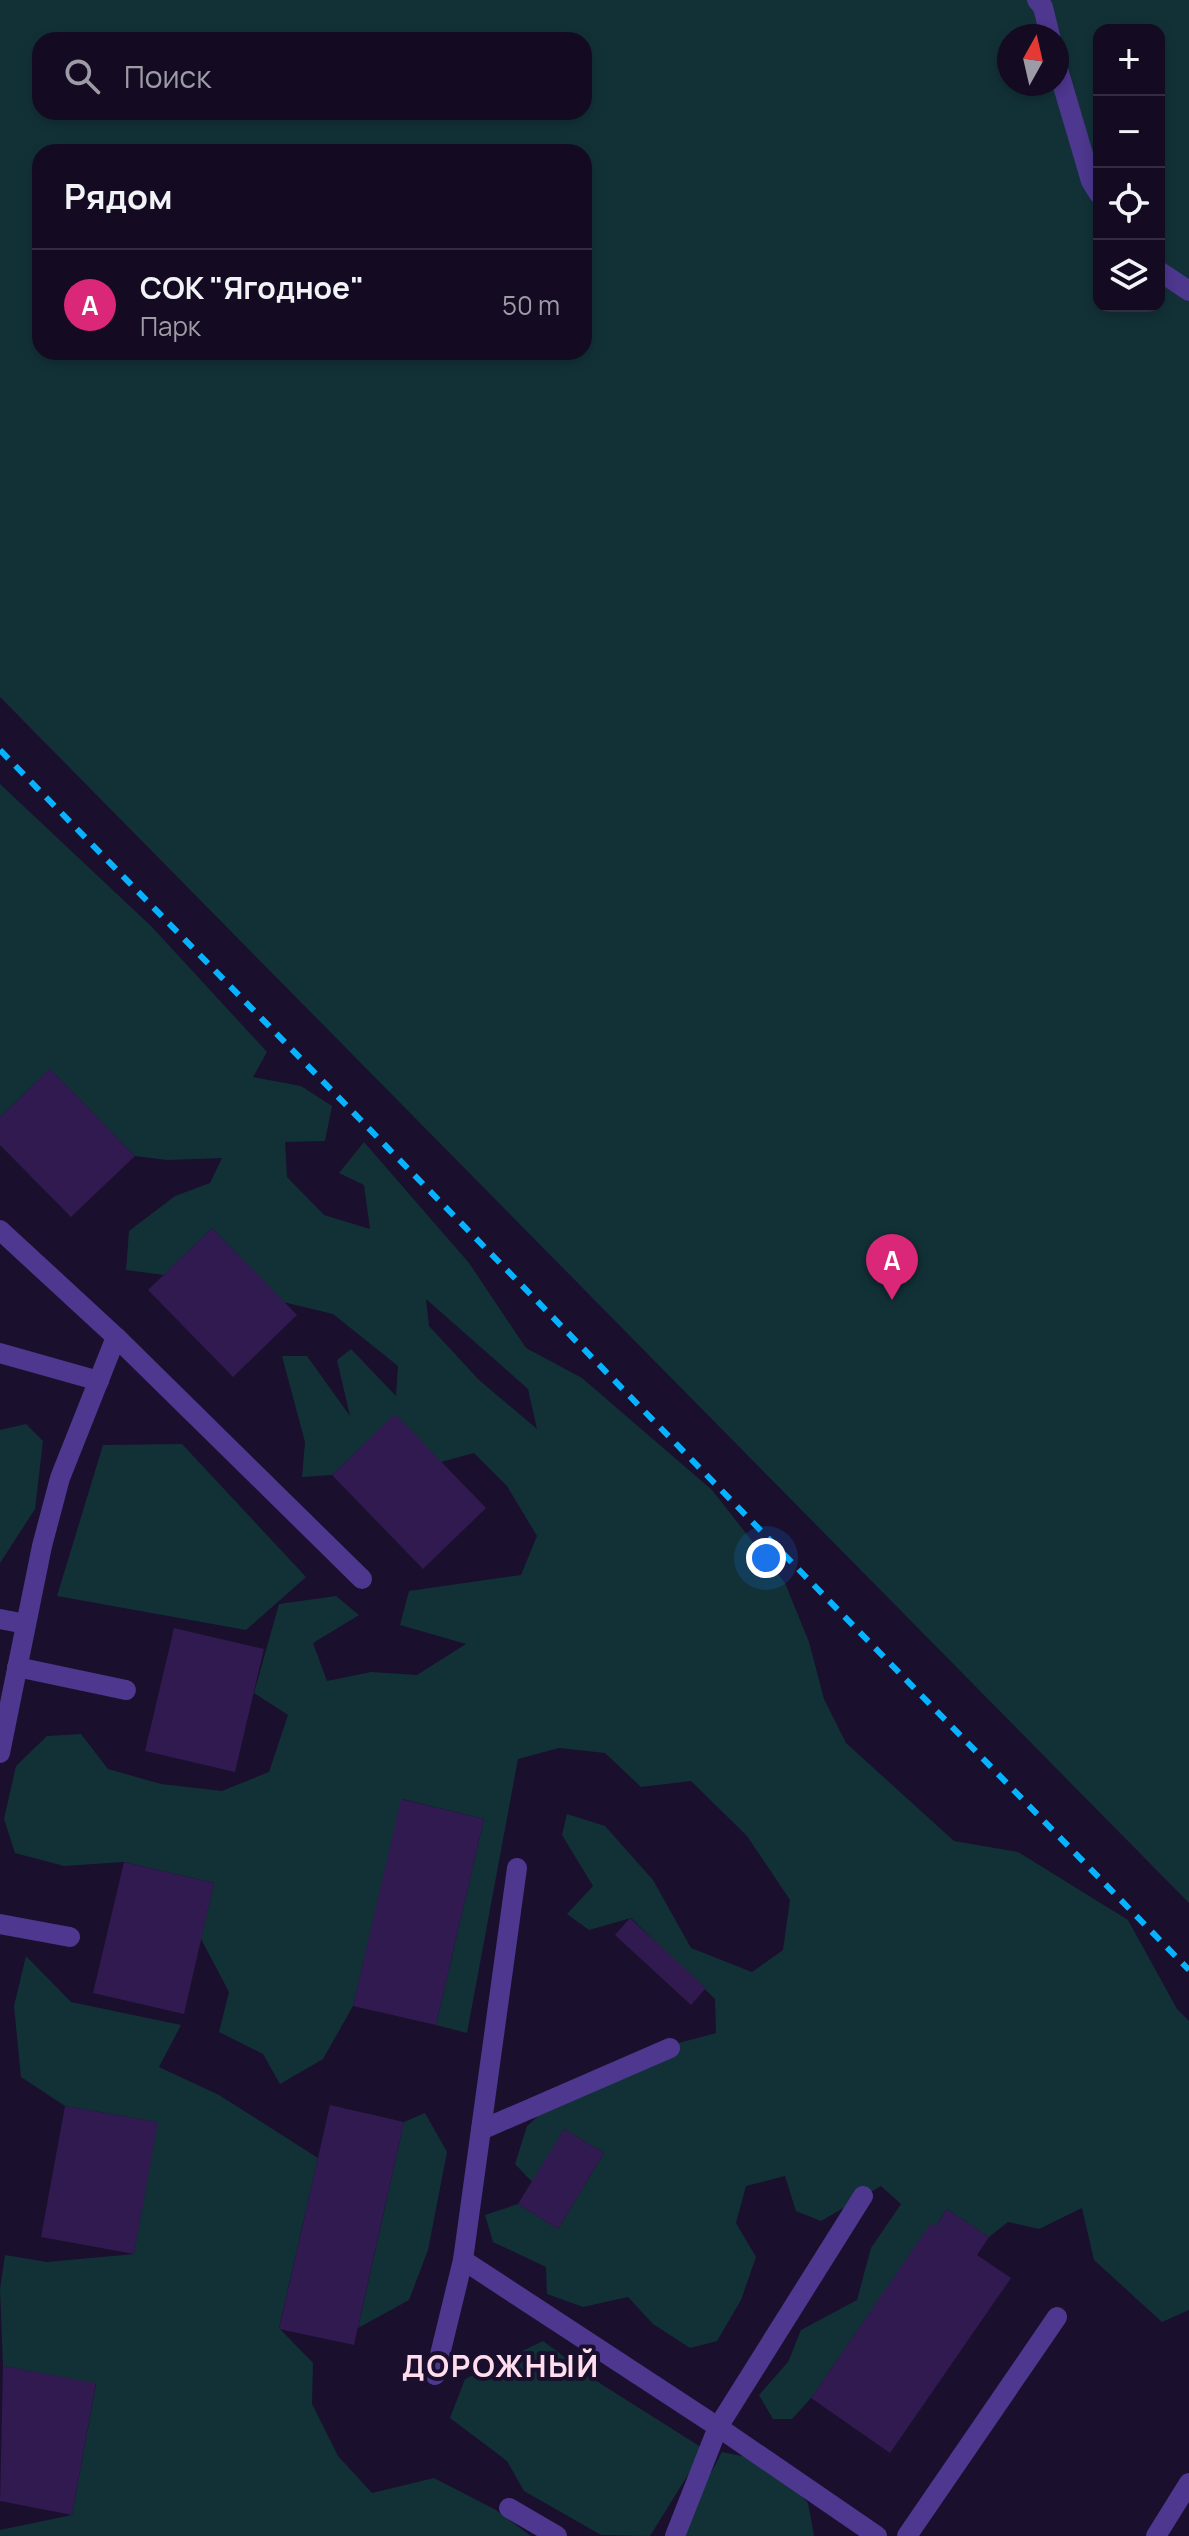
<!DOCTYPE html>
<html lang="ru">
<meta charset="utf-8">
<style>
body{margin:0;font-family:Manrope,sans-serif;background:#1d142a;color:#f1f3f6}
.controls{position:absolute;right:24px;top:24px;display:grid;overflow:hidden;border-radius:16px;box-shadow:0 4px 12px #0003}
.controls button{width:72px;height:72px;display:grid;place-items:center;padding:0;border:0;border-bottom:2px solid #332b40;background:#140b22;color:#f1f3f6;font:40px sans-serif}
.compass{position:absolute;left:997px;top:24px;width:72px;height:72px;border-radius:50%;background:#140b22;box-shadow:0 4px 12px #0003;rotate:8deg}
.you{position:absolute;left:766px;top:1558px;width:28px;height:28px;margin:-20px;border:6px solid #fff;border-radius:50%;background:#1a73e8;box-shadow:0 0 0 12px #1a73e833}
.badge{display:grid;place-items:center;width:52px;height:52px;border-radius:50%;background:#db2777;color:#fff;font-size:26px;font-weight:700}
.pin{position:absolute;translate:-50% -66px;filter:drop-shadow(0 2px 4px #0008)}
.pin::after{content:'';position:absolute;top:42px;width:28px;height:24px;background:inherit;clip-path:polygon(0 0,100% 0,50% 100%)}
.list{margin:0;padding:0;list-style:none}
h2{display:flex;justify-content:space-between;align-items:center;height:104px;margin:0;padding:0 32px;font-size:34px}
h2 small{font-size:26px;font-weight:400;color:#9d9ba5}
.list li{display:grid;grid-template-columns:52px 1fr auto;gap:24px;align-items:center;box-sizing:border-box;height:112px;padding:0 32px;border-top:2px solid #332b40}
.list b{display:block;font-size:30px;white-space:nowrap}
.list p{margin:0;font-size:26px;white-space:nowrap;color:#9d9ba5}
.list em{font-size:26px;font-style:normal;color:#9d9ba5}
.icon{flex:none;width:44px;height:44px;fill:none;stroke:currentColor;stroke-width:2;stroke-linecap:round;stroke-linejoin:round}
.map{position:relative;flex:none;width:1189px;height:2536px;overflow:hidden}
.search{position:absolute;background:#140b22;box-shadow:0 4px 12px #0003;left:32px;top:32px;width:560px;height:88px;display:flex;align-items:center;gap:20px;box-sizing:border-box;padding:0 28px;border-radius:24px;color:#9d9ba5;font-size:30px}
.panel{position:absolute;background:#140b22;box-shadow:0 4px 12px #0003;left:32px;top:144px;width:560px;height:216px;border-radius:24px}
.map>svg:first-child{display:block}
.green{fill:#123137;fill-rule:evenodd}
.building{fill:#301a4f}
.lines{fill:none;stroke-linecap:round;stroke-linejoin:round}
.minor{stroke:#4d378f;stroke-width:20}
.rail{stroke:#07b3ff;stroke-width:6;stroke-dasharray:12 10;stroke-linecap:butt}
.labels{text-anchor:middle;stroke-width:8;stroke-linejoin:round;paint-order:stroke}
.district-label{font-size:30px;font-weight:bold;letter-spacing:2px;fill:#ffddec;stroke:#1a0f2d}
</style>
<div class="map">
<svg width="1189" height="2536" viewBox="0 0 1189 2536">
<rect width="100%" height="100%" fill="#1a0f2d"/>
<g class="green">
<path d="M0,0H1189V1903L0,697ZM1099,30H1159V306H1099ZM1009,36H1057V84H1009ZM40,40H584V112H40ZM40,152H584V352H40Z"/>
<path d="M0,784L152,927L267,1052L253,1077L301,1086L332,1106L325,1141L285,1142L287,1177L324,1215L370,1229L364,1185L339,1173L364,1142L469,1263L526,1348L582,1378L712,1490L785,1583L809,1642L824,1699L846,1743L954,1841L1018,1852L1128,1920L1177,2009L1189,2021V2310L1162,2322L1094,2260L1082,2208L1039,2229L1008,2222L989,2237L947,2209L935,2227L931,2224L811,2398L792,2419H773L759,2395L788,2362L801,2330L857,2300L871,2248L901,2204L881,2186L821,2221L796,2211L785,2176L746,2186L736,2223L756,2257L741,2300L717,2341L690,2348L653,2324L628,2297L583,2307L547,2294L546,2267L493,2242L485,2215L518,2204L558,2229L604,2153L564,2129L534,2184L515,2164L527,2126L581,2077L649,2051L716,2033L715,1999L631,1918L589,1930L567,1914L593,1886L562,1835L567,1814L605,1826L653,1880L691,1948L752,1972L783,1950L790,1900L747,1836L691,1781L641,1787L605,1753L559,1748L518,1759L467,2033L436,2025L484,1819L402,1799L353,2006L323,2059L280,2084L263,2054L219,2032L229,1992L201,1939L214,1883L124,1862L64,1866L15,1853L4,1819L16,1766L47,1736L81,1734L108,1769L161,1784L222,1791L269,1772L288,1715L254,1693L279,1604L336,1596L359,1615L313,1643L327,1681L371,1672L417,1675L466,1644L400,1625L409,1591L521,1575L537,1536L507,1486L474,1453L441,1462L395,1415L332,1475L302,1477L305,1442L282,1356H307L350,1416L337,1360L351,1349L396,1396L398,1366L333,1314L283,1302L212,1228L164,1275L126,1270L129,1231L175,1196L210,1183L222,1158L167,1160L135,1156L50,1069L0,1117ZM426,1299L528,1389L537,1429L479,1380L429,1326Z"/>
<polygon points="26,1424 43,1441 35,1509 0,1563 0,1430"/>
<polygon points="182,1444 306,1577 246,1630 57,1596 103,1445"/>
<polygon points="26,1956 71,2002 181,2025 159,2067 219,2095 318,2158 279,2328 313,2363 312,2404 338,2456 372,2493 434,2478 496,2510 531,2536 0,2536 0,2530 72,2515 96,2384 3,2366 0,2289 5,2255 47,2262 134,2254 157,2122 65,2106 21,2077 14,2006"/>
<polygon points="425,2113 447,2152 428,2250 409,2300 358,2328 404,2122"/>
<polygon points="543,2341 601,2384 704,2449 650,2536 601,2535 524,2491 507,2461 450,2418 465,2379"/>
<polygon points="722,2452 772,2462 808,2503 814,2536 685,2536 692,2508"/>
</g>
<g class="building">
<polygon points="50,1069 135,1156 71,1217 0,1145 0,1117"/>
<polygon points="212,1228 297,1315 233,1377 148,1290"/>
<polygon points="395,1414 486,1508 423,1569 332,1475"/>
<polygon points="174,1628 264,1649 235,1772 145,1751"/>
<polygon points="401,1799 484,1819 436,2025 353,2006"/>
<polygon points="124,1862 214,1883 184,2014 93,1993"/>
<polygon points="630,1918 706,1988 691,2005 615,1935"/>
<polygon points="330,2105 404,2122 354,2345 279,2329"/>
<polygon points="65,2106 158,2122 134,2254 41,2237"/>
<polygon points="564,2129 604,2153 558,2229 518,2204"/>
<polygon points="947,2209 989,2237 977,2255 1011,2278 890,2453 811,2398 931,2223 935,2227"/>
<polygon points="3,2366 96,2383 72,2515 0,2501"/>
</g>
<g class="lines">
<g class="minor">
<polyline points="1037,0 1043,7 1050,36"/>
<polyline points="1057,66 1091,181 1099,194"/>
<polyline points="1159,271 1189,291"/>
<polyline points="0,1230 116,1337 362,1579"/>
<polyline points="0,1353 99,1381"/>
<polyline points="0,1619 26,1624"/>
<polyline points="17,1667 126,1690"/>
<polyline points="0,1753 42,1546 60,1478 116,1337"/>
<polyline points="0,1924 70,1937"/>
<polyline points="481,2130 670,2048"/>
<polyline points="463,2260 718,2427 877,2536"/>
<polyline points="435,2375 463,2260 517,1868"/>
<polyline points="509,2508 557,2536"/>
<polyline points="675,2536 718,2427 863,2196"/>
<polyline points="907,2536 1057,2317"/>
<polyline points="1156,2536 1189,2483"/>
</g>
<polyline class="rail" points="0,750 1189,1970"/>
</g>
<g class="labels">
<g class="district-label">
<text x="501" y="2377">ДОРОЖНЫЙ</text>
</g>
</g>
</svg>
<div class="controls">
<button>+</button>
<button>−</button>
<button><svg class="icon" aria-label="locate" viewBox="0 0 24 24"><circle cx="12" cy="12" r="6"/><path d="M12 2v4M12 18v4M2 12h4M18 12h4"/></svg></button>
<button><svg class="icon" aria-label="layers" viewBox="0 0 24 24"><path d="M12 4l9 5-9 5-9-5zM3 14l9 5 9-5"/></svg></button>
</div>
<svg class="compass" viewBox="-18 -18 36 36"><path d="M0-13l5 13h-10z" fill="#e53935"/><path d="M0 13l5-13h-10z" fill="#9d9ba5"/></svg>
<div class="you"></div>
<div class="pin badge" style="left:892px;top:1300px">A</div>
<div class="search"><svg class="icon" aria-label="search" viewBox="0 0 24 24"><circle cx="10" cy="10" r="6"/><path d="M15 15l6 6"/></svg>Поиск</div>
<section class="panel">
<h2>Рядом<small></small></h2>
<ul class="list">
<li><span class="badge">A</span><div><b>СОК &quot;Ягодное&quot;</b><p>Парк</p></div><em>50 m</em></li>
</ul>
</section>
</div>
